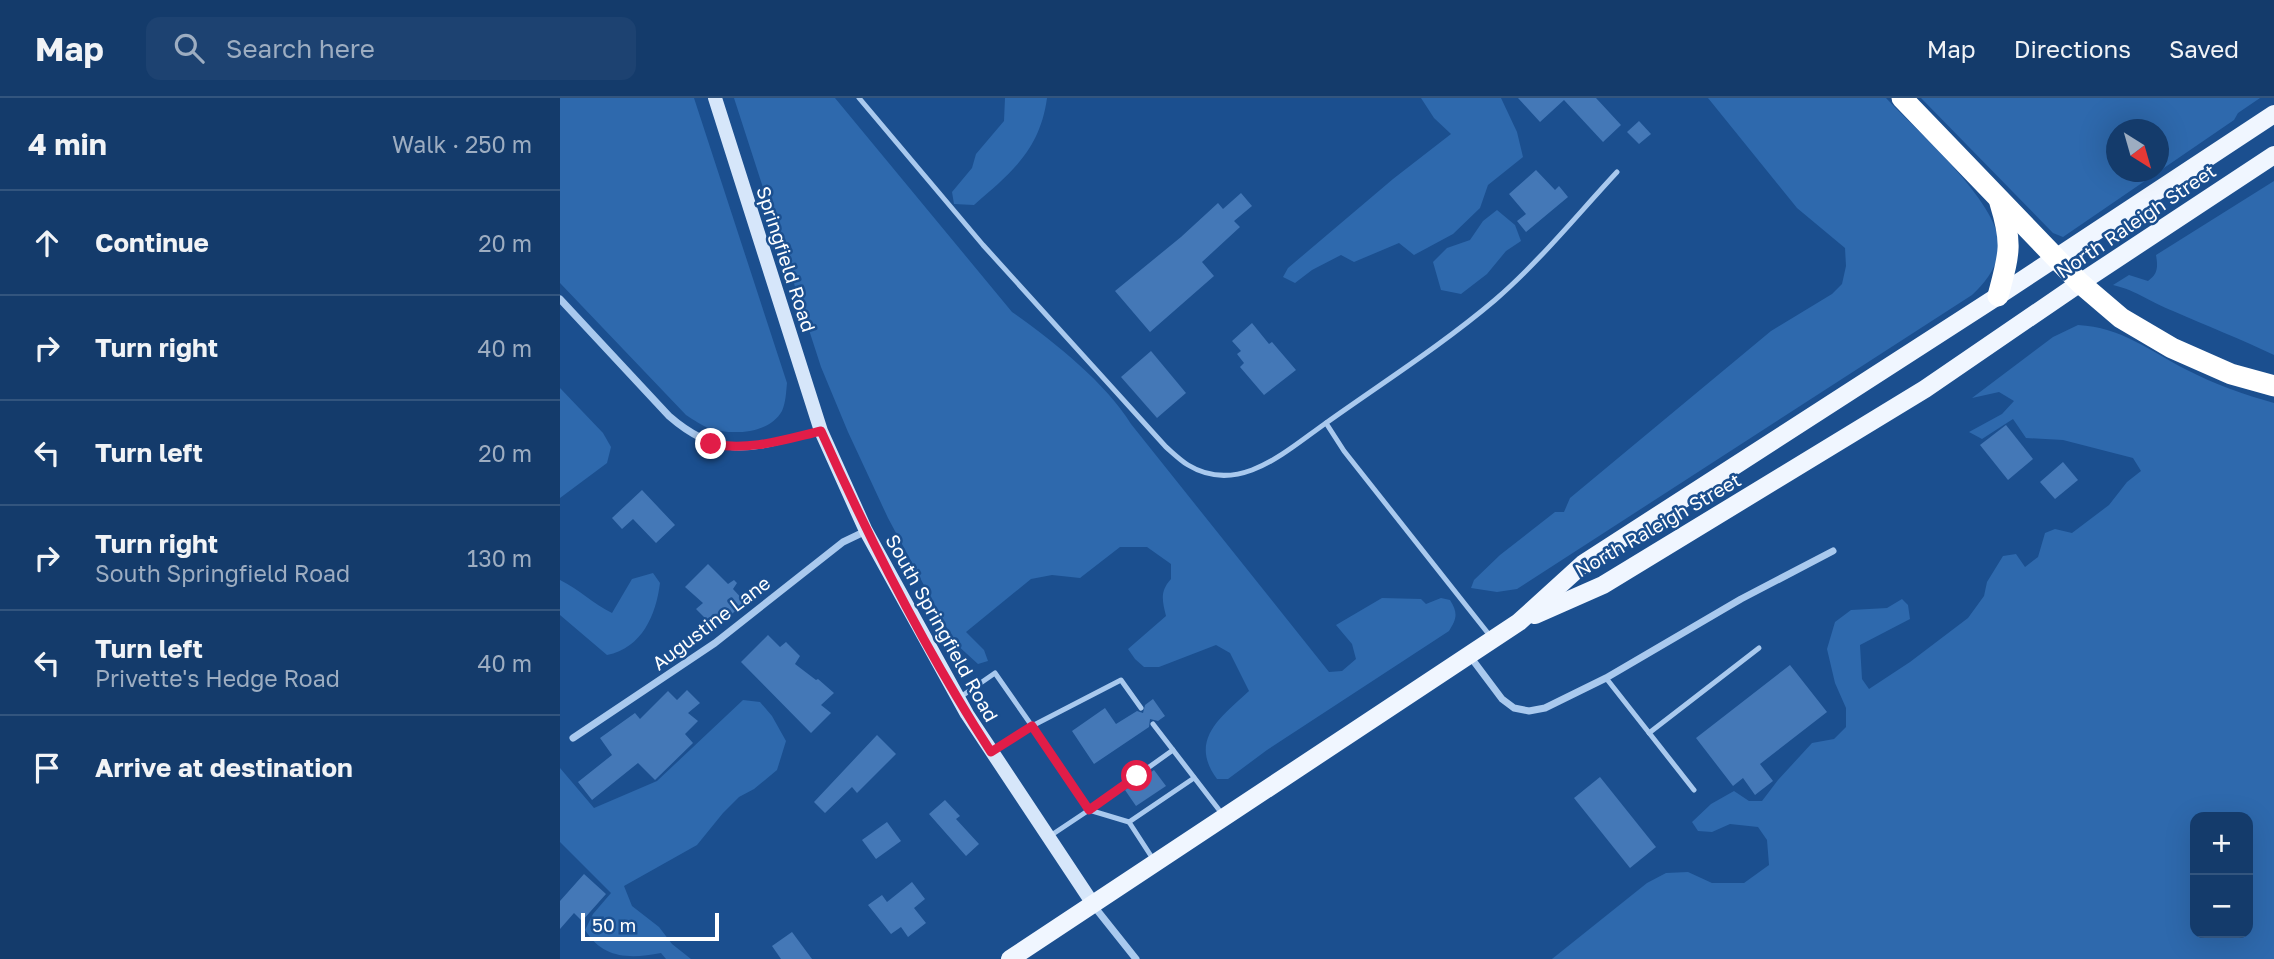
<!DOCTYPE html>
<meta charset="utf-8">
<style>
body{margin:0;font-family:"Golos Text",sans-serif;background:#1d4271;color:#f1f3f6}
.controls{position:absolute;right:21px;bottom:21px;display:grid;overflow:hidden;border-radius:14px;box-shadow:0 7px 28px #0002}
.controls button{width:63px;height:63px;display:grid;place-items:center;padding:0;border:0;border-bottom:2px solid #33557e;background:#143b6b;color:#f1f3f6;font:35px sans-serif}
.compass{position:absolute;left:1546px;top:21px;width:63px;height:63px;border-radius:50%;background:#143b6b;box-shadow:0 7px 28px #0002;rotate:143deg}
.scale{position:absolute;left:21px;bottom:18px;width:138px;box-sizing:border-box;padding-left:7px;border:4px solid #fff;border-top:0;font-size:19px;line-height:24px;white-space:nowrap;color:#fff;-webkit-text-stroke:5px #1b4f8f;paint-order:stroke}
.stop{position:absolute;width:21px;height:21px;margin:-16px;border:5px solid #e11d48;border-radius:50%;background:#fff}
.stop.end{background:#e11d48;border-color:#fff;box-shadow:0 2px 7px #0008}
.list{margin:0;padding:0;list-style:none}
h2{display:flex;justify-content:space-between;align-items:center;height:91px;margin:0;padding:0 28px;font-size:30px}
h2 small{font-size:23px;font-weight:400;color:#9dadc1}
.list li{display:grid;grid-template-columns:46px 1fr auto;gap:21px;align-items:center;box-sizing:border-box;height:105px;padding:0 28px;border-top:2px solid #33557e}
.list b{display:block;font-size:26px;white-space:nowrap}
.list p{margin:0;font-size:23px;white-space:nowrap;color:#9dadc1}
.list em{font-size:23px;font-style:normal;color:#9dadc1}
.icon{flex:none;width:38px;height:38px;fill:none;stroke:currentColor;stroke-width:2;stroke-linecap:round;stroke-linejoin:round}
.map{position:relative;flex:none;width:1714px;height:861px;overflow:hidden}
header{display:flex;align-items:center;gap:42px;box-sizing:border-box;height:98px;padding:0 35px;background:#143b6b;border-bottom:2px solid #33557e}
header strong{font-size:33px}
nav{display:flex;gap:38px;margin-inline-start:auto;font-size:24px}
.search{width:490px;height:63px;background:#1d4271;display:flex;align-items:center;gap:18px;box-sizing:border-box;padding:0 24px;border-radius:14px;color:#9dadc1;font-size:26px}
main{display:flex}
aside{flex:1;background:#143b6b}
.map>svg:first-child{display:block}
.green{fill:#2e69ad;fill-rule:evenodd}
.building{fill:#4478b7}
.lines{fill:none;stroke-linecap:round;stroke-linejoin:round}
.lane{stroke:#a9c9ee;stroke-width:5}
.street{stroke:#a9c9ee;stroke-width:7}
.secondary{stroke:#d6e6fa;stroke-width:14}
.primary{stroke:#f0f6ff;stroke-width:18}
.highway{stroke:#fff;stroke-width:21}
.route{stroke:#e11d48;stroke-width:9}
.labels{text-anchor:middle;stroke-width:5;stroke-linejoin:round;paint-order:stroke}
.street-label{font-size:19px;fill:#fff;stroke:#1b4f8f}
</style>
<header>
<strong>Map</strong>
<div class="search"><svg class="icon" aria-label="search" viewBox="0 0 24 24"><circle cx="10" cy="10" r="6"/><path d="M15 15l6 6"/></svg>Search here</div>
<nav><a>Map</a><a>Directions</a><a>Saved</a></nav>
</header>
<main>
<aside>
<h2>4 min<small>Walk · 250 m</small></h2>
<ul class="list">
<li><svg class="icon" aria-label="ahead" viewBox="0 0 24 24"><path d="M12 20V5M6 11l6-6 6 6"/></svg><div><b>Continue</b></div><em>20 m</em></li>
<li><svg class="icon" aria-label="right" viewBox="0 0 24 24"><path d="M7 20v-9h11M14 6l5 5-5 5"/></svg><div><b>Turn right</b></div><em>40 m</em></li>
<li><svg class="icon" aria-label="left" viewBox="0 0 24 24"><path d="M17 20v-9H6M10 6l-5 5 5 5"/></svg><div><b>Turn left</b></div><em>20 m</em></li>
<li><svg class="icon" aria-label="right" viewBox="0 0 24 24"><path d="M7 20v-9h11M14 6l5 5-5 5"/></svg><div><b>Turn right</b><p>South Springfield Road</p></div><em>130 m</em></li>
<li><svg class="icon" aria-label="left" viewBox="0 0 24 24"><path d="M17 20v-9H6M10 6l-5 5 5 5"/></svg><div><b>Turn left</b><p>Privette's Hedge Road</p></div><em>40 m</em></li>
<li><svg class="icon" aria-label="arrive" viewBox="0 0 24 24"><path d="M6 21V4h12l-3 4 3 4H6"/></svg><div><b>Arrive at destination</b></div></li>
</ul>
</aside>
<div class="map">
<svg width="1714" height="861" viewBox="0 0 1714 861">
<rect width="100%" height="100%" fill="#1b4f8f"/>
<g class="green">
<path d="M0,0H134L227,285C226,294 226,304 222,313C209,336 173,337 151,331C142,328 134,322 126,317L0,185Z"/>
<path d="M174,0H275L452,214C493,243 545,284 571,326L769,574L782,573L796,561L792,546L776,527L822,500L861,501L866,506L881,500L890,502C898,515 897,520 889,533L707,652L668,681H657C628,642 661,619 689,593L670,555L656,547L599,569H584L575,561L568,551L606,518C602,502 600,493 611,481V466L587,449H560L520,480L492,477L471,481L406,534L424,552L428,563L418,566L395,545L328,420L288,334L261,269Z"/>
<path d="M445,0H487C480,52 451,75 414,107L394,106L392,94L412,70L416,56L444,23Z"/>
<polygon points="861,0 941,0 957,34 963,59 928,87 920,110 893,136 854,157 839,145 794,164 781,157 752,172 735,185 723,179 728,170 833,81 891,36 874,20"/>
<path d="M1148,0H1326C1355,31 1439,104 1439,147C1439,167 1426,184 1412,197L957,491L937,494L911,490L914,482L940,457L995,414H1004L1010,400L1211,233L1272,196L1282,186L1286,168L1285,150L1237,110Z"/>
<path d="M1361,0H1700L1678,15L1674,22L1503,139L1493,135ZM1556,32H1598V74H1556Z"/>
<path d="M1714,83V257C1681,241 1647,228 1613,213C1590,204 1578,193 1553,187L1569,177L1588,183C1598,176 1598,169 1596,157Z"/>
<polygon points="937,112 955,127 961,143 946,153 927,176 901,196 881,192 873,164 887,150 910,142 923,123"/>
<path d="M1518,227C1561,229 1590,253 1627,272C1654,286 1685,297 1714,305V861H992L1087,785L1106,775L1128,774L1152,785H1184L1209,767L1207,742L1198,729L1170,726L1152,734L1138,733L1132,724L1151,706L1174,693L1189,703H1202L1218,682L1252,645L1274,641L1286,629V610L1275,585L1267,551L1275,524L1291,512L1327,510L1342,501L1348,507L1350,521L1300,547L1302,581L1309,591L1350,564L1408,520L1424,498L1427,484L1443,458L1456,456L1465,469L1478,459L1485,435L1495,431L1512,435L1549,407L1567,384L1581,373L1573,360L1503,342L1466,340L1453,321L1422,341L1409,334L1442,316L1454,303L1439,294L1412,300L1493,239ZM1635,719H1688V835H1635Z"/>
<polygon points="0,290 43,335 51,349 47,365 0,400"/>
<path d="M93,475L100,485C96,517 82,550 47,557L0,517V482C19,491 33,506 52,515L72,481Z"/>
<path d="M183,602L200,604L212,618L226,643L217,672L194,691L179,699L163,715L137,747L64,788L72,808L99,829L112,846L131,861H106L101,855C70,861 43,861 25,832L33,816L51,795L0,744V670L34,710L97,683Z"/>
</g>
<g class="building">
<polygon points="958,0 1036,0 1061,27 1043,44 1004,2 980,24"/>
<polygon points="1079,23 1091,36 1079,46 1067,34"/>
<polygon points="976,72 995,92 999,88 1008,99 966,134 957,123 966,116 949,96"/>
<polygon points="681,95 692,108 674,123 680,129 642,164 654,178 590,234 555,193 621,139 658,105 663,111"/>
<polygon points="692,225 709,246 712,244 736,272 704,297 680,269 684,265 677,256 681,253 672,243"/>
<polygon points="591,253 626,295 597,320 561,279"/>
<polygon points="1446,327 1473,361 1448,382 1420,347"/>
<polygon points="1503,364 1518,382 1495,401 1480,384"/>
<polygon points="82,392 115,427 96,445 73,421 62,431 52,420"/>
<polygon points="148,466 168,486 174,482 177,485 173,491 185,504 162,525 153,516 148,523 136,511 143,505 125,489"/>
<polygon points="208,537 220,549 226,544 240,558 235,566 256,582 258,581 274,595 261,607 271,615 251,635 181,564"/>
<polygon points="1230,567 1267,614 1200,666 1213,683 1195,697 1183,680 1173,688 1136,640"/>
<polygon points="127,592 140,605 128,615 138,623 125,636 133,645 95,682 78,665 32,702 18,684 52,657 40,640 75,615 80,621 108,593 117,602"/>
<polygon points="593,601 605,618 598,623 590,621 589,629 534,666 512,633 545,610 556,626 577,613 583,615 585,607"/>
<polygon points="317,637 336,656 297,695 292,689 265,715 254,704"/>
<polygon points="594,672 606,688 576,708 565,692"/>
<polygon points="1040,679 1096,749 1070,770 1014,700"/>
<polygon points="385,702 400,718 396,721 419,746 406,758 369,716"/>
<polygon points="327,724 341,743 316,761 302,742"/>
<polygon points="24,776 46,796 22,823 14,815 0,831 0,803"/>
<polygon points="352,784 365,801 354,810 366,825 348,839 341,829 331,836 308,807 322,797 327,804"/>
<polygon points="232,834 252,861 221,861 212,848"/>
</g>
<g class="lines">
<g class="lane">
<path d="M299,0L423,147L606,349C613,355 620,362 628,367C679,398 726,353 766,325L784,353L931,539"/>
<path d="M766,325C822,285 882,247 935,202C979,164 1017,117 1057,74"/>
<polyline points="1046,580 1134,692"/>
<polyline points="399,600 435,575 472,628 434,652"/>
<polyline points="593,626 613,652"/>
<polyline points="1089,635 1199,550"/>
<polyline points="529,712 613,652 663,717"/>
<polyline points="529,712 569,724"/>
<polyline points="490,738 529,712 472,628 561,582 581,610"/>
<polyline points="593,761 569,724 634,680"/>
</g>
<g class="street">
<path d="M0,201L109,318C164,366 197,348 261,333"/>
<polyline points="909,557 942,601 954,610 969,613 985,610 1046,580 1181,501 1273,453"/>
<polyline points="13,640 155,545 283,444 306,433"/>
<polyline points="533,807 576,861"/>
</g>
<polyline class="secondary" points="155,0 261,333 306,433 407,616 533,806"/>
<g class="primary">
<polyline points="975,517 1043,487 1365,291 1520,185 1714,57"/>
<polyline points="450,861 959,524 1024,465 1438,198 1714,16"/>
</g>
<g class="highway">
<polyline points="1342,0 1520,185 1561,220 1612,250 1671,276 1714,288"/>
<path d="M1438,198C1449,156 1453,147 1440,105"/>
</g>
</g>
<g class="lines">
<path class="route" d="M151,346C190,353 223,342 261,333C310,443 365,552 431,654L472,628L529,712L577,678"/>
</g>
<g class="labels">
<g class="street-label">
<text transform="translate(1576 123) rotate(-34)" y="7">North Raleigh Street</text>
<text transform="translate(226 161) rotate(72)" y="7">Springfield Road</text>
<text transform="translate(1098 427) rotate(-30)" y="7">North Raleigh Street</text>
<text transform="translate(151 525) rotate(-37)" y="7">Augustine Lane</text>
<text transform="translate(382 530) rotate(61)" y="7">South Springfield Road</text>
</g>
</g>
</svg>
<div class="controls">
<button>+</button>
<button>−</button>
</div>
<svg class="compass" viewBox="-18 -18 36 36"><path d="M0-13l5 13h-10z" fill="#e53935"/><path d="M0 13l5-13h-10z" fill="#9dadc1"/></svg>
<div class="scale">50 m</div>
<div class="stop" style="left:577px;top:678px"></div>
<div class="stop end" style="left:151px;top:346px"></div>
</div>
</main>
